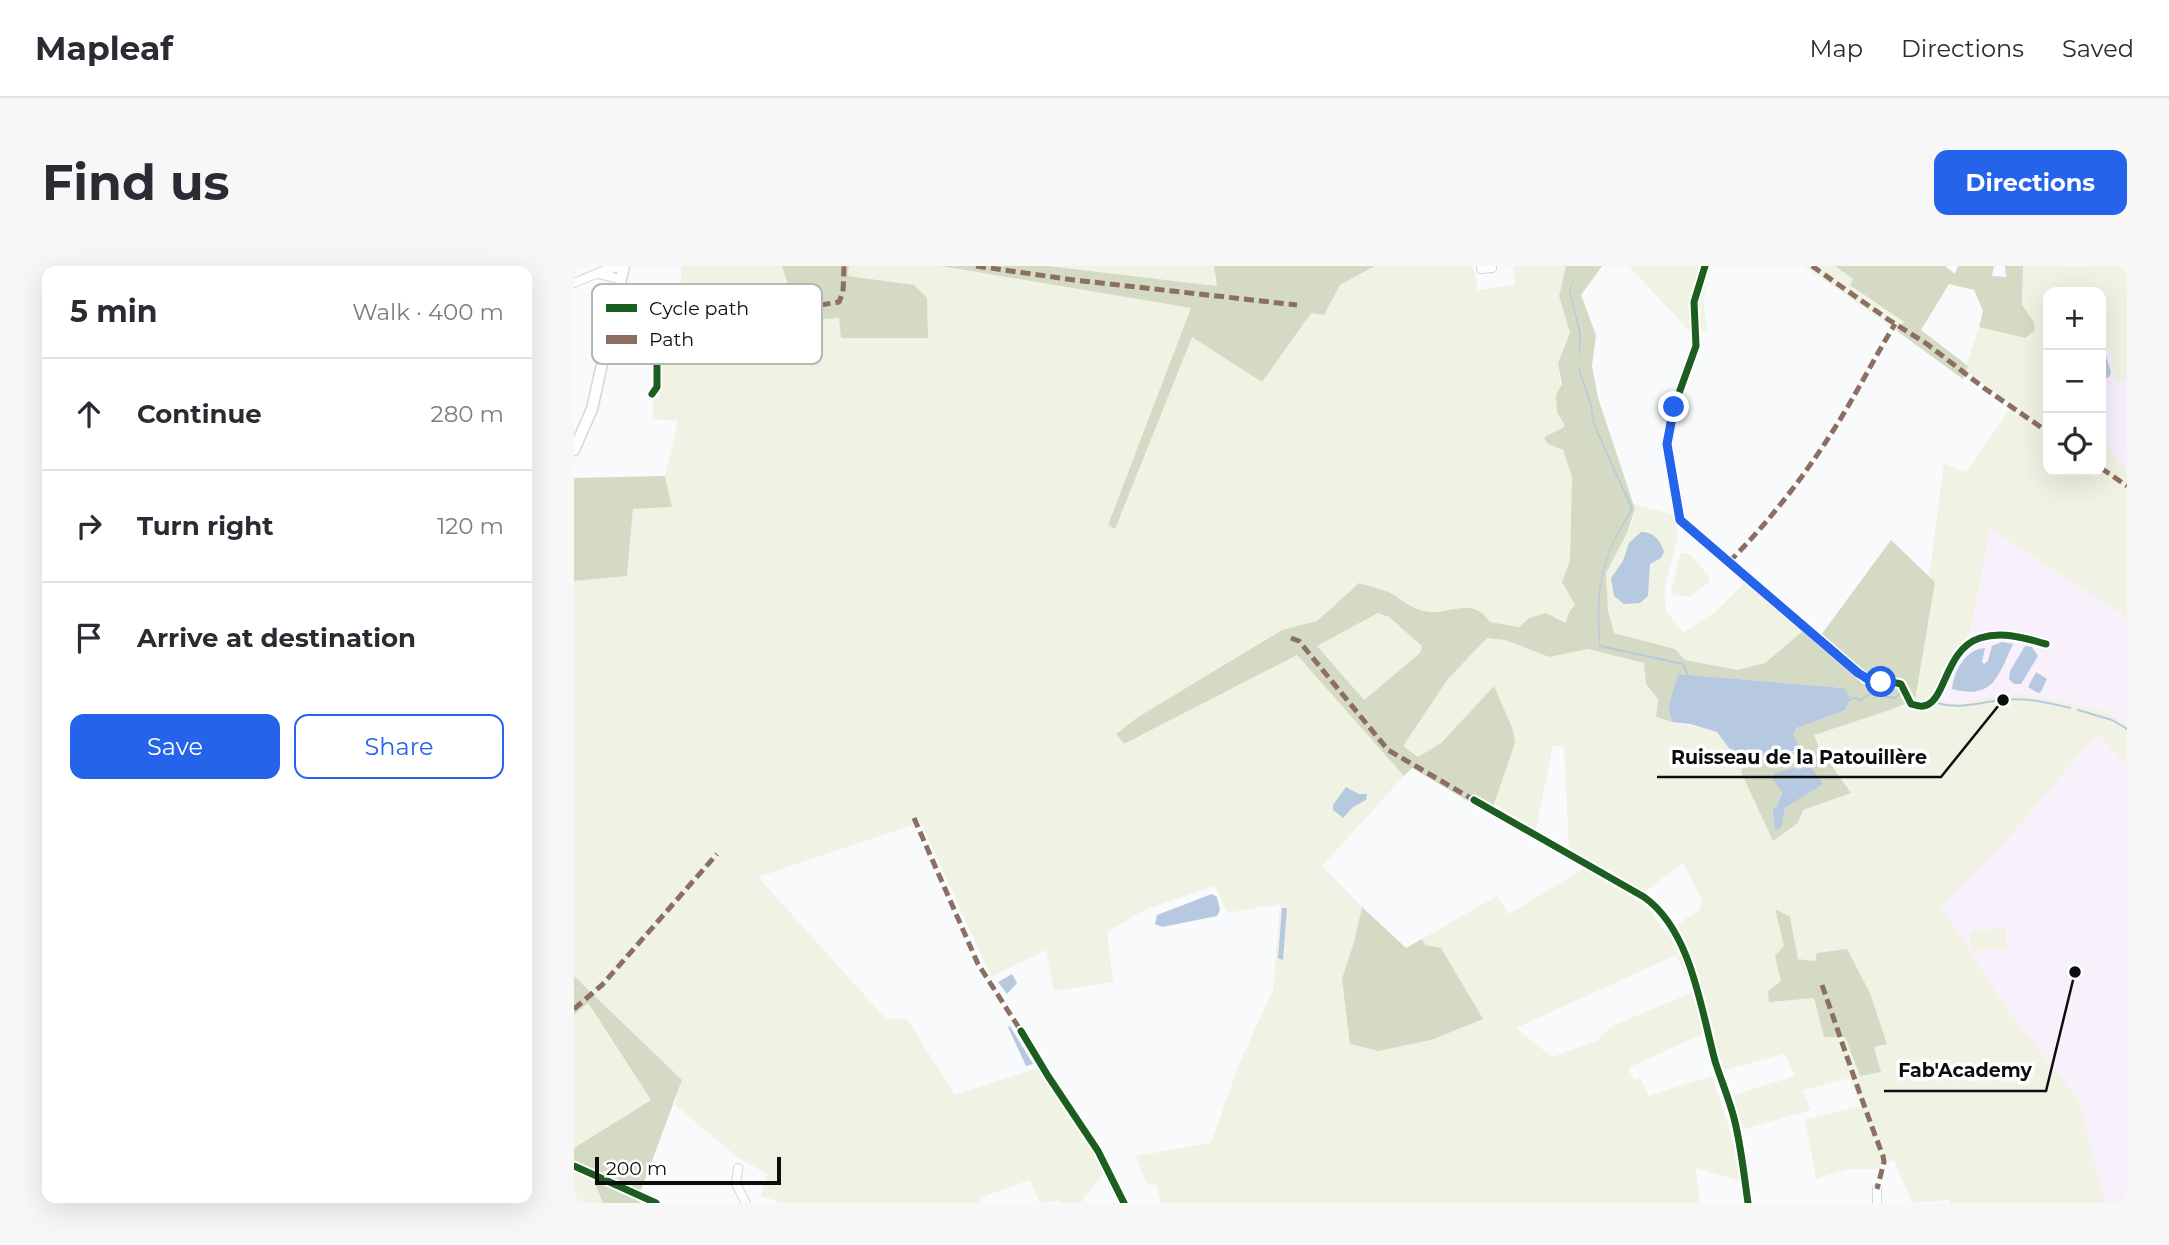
<!DOCTYPE html>
<meta charset="utf-8">
<style>
body{margin:0;font-family:Montserrat,sans-serif;background:#f7f7f7;color:#2b2b33}
.controls{position:absolute;right:21px;top:21px;display:grid;overflow:hidden;border-radius:14px;box-shadow:0 7px 28px #0002}
.controls button{width:63px;height:63px;display:grid;place-items:center;padding:0;border:0;border-bottom:2px solid #e1e1e2;background:#fff;color:#2b2b33;font:35px sans-serif}
.scale{position:absolute;left:21px;bottom:18px;width:186px;box-sizing:border-box;padding-left:7px;border:4px solid #0c0d0e;border-top:0;font-size:19px;line-height:24px;white-space:nowrap;color:#0c0d0e;-webkit-text-stroke:5px #fff;paint-order:stroke}
.stop{position:absolute;width:21px;height:21px;margin:-16px;border:5px solid #2563eb;border-radius:50%;background:#fff}
.stop.end{background:#2563eb;border-color:#fff;box-shadow:0 2px 7px #0008}
.list{margin:0;padding:0;list-style:none}
h2{display:flex;justify-content:space-between;align-items:center;height:91px;margin:0;padding:0 28px;font-size:30px}
h2 small{font-size:23px;font-weight:400;color:#7c7c81}
.list li{display:grid;grid-template-columns:46px 1fr auto;gap:21px;align-items:center;box-sizing:border-box;height:112px;padding:0 28px;border-top:2px solid #e1e1e2}
.list b{display:block;font-size:26px;white-space:nowrap}
.list em{font-size:23px;font-style:normal;color:#7c7c81}
.actions{display:flex;gap:14px;padding:21px 28px}
.actions a{flex:1;padding:16px 0;border:2px solid #2563eb;border-radius:14px;text-align:center;font-size:24px;color:#2563eb}
.actions .main{background:#2563eb;color:#fff}
.icon{flex:none;width:38px;height:38px;fill:none;stroke:currentColor;stroke-width:2;stroke-linecap:round;stroke-linejoin:round}
.map{position:relative;flex:none;width:1553px;height:937px;overflow:hidden;border-radius:14px}
header{display:flex;align-items:center;gap:42px;box-sizing:border-box;height:98px;padding:0 35px;background:#fff;border-bottom:2px solid #e1e1e2}
header strong{font-size:33px}
nav{display:flex;gap:38px;margin-inline-start:auto;font-size:24px}
.intro{display:flex;align-items:center;justify-content:space-between;box-sizing:border-box;height:168px;padding:0 42px}
h1{margin:0;font-size:49px}
.button{padding:18px 32px;border-radius:14px;background:#2563eb;color:#fff;font-size:24px;font-weight:700}
main{display:flex;gap:42px;padding:0 42px}
aside{flex:1;background:#fff;border-radius:14px;box-shadow:0 7px 28px #0002}
.map>svg:first-child{display:block}
.industrial{fill:#f8f1fc}
.green{fill:#f0f3e4;fill-rule:evenodd}
.forest{fill:#d5dac4;fill-rule:evenodd}
.water{fill:#b6c9e0}
.lines{fill:none;stroke-linecap:round;stroke-linejoin:round}
.stream{stroke:#b6c9e0;stroke-width:2}
.minor-casing{stroke:#d4d6d7;stroke-width:10}
.major-casing{stroke:#d4d6d7;stroke-width:13}
.minor{stroke:#fefefe;stroke-width:8}
.major{stroke:#fefefe;stroke-width:10}
.quiet{stroke:#8d6e63;stroke-width:5;stroke-dasharray:10 5;stroke-linecap:butt}
.cycleway-casing{stroke:#fff;stroke-width:11}
.cycleway{stroke:#1b5e20;stroke-width:7}
.route{stroke:#2563eb;stroke-width:9}
.key{fill:#fff;stroke:#b6b6b7;stroke-width:2}
.key-label{font-size:19px;fill:#0c0d0e}
.leader{fill:none;stroke:#0c0d0e;stroke-width:2.5}
.callout-dot{fill:#0c0d0e;stroke:#fff;stroke-width:2.5}
.callout-label{font-size:19px;text-anchor:middle;font-weight:bold;fill:#0c0d0e;stroke:#fff;stroke-width:7;stroke-linejoin:round;paint-order:stroke}
</style>
<header>
<strong>Mapleaf</strong>
<nav><a>Map</a><a>Directions</a><a>Saved</a></nav>
</header>
<div class="intro"><h1>Find us</h1><a class="button">Directions</a></div>
<main>
<aside>
<h2>5 min<small>Walk · 400 m</small></h2>
<ul class="list">
<li><svg class="icon" aria-label="ahead" viewBox="0 0 24 24"><path d="M12 20V5M6 11l6-6 6 6"/></svg><div><b>Continue</b></div><em>280 m</em></li>
<li><svg class="icon" aria-label="right" viewBox="0 0 24 24"><path d="M7 20v-9h11M14 6l5 5-5 5"/></svg><div><b>Turn right</b></div><em>120 m</em></li>
<li><svg class="icon" aria-label="arrive" viewBox="0 0 24 24"><path d="M6 21V4h12l-3 4 3 4H6"/></svg><div><b>Arrive at destination</b></div></li>
</ul>
<div class="actions"><a class="main">Save</a><a>Share</a></div>
</aside>
<div class="map">
<svg width="1553" height="937" viewBox="0 0 1553 937">
<rect width="100%" height="100%" fill="#f8fafb"/>
<g class="industrial">
<polygon points="1527,81 1535,83 1542,116 1553,115 1553,203 1545,197 1527,170"/>
<polygon points="1416,262 1553,351 1553,458 1528,444 1448,428 1415,431 1383,438 1359,435 1358,429 1396,366"/>
<polygon points="1523,468 1553,499 1553,937 1531,937 1505,834 1436,747 1367,641 1440,566"/>
</g>
<g class="green">
<path d="M107,0H208L221,40V55L265,52L267,71L275,0H367L618,42L534,259L618,71L688,116L737,46L750,49L766,19L801,0H899L904,24L941,19L939,0H992L985,30L997,67L984,97L992,160L985,165L974,168V178L989,184L998,211L996,294L988,316L1001,339L992,357L982,351L955,352L945,361L916,356C895,327 876,353 846,344C834,340 824,330 812,325C803,322 794,320 785,317L743,355L708,364L564,451L542,468L551,478L723,388L830,510L748,600L788,641L780,676L776,778L804,785L857,774L851,679L848,673L923,630L935,648L1009,603L992,593L995,583L990,481L979,479L962,563L920,538L941,477L920,420L867,477L844,492L828,480L874,413L913,372L931,374L975,391L1014,383L1071,397L1072,418L1084,433L1082,451L1143,466L1169,501L1167,506L1200,574L1224,557L1246,483L1240,469L1313,445L1341,433L1361,316L1355,310L1370,198L1392,206L1439,139L1391,104L1405,61L1451,72L1460,56L1448,40L1449,0H1553V115L1542,116L1535,83L1527,81V26H1474V78L1469,84L1474,91V205H1527V170L1545,196L1553,203V351L1416,263L1396,366L1358,429L1360,435L1383,438L1415,431L1448,428L1528,444L1553,458V499L1523,468L1440,566L1367,641L1436,747L1505,834L1531,937H1376L1375,934L1338,937L1320,894L1308,897L1305,903H1274L1242,913L1231,854L1287,840L1276,812L1229,824L1237,844L1170,863L1156,830L1221,810L1211,788L1150,804L1137,764L1054,802L1060,814L1067,812L1074,830L1138,810L1159,874L1166,915L1122,902L1126,937H587L582,918L573,919L562,890L637,877L665,798L699,724L706,638L653,647L641,620L570,644L533,666L539,716L480,725L472,684L417,711L347,556L184,611L312,753H333L381,829L473,799L534,897L526,899L529,908L506,937H487L485,935L466,937L456,914L406,932L408,937H208L187,930L193,908L163,891L101,839L108,814L0,710V315L53,310L59,243L98,241L91,210L104,155L79,153V133L85,132L87,65L119,61L121,25L107,24ZM1109,597L1128,633L1126,644L1091,666L1074,641L1061,633ZM1201,644L1216,651L1224,693L1241,695L1296,727L1313,778L1300,780L1286,810L1271,771L1250,770L1240,732L1194,725L1207,715L1210,680ZM1102,689L1120,726L1038,760L1023,775L978,791L942,762Z"/>
<polygon points="474,0 640,0 644,20"/>
<polygon points="1055,0 1137,0 1129,32 1133,65 1116,66"/>
<polygon points="1230,0 1261,0 1280,13 1277,19 1330,57 1323,65"/>
<path d="M1060,238L1100,249L1104,271L1091,319L1092,346L1110,366L1140,347L1178,309L1236,359L1191,397L1164,404L1111,394L1101,383L1040,367C1036,351 1028,322 1032,306C1039,284 1064,262 1060,238Z"/>
<polygon points="1107,287 1115,288 1135,310 1135,316 1116,331 1098,329 1097,325"/>
<polygon points="804,347 815,351 849,380 846,387 790,434 743,380"/>
<polygon points="1432,662 1433,682 1397,685 1396,665"/>
<polygon points="13,737 77,834 0,882 0,749"/>
<polygon points="0,897 15,903 29,937 0,937"/>
</g>
<g class="forest">
<polygon points="208,0 275,0 274,10 340,19 353,32 354,72 267,72 265,52 221,55 221,40"/>
<polygon points="367,0 474,0 643,20 640,0 801,0 766,19 750,49 737,47 688,116 618,71 541,263 534,259 617,42"/>
<path d="M992,0H1028L1007,29L1022,69L1018,100L1024,132L1061,243L1053,267L1032,307L1034,344L1040,367L1101,383L1111,394L1164,404L1191,397L1236,359L1247,369L1317,274L1361,316L1341,434L1313,445L1240,469L1246,483L1277,527L1229,544L1224,557L1199,575L1167,506L1169,501L1195,495L1226,483L1219,468L1223,462L1243,454L1270,422L1104,408L1094,441L1098,456L1082,451L1084,433L1072,418L1070,397L1014,383L975,391L931,374L913,372L874,413L829,480L844,491L867,477L920,420L939,464L941,477L920,538L914,547L838,502L830,510L723,389L550,478L542,468L564,451L708,364L743,355L785,317C794,320 803,322 812,325C824,330 834,340 846,344C876,353 895,327 916,356L945,361L955,352L972,347L992,357L995,346L1001,339L988,316L996,294L998,211L989,184L974,178L970,172C976,166 985,166 991,160L983,146L982,129L988,118L984,97L996,67L985,30ZM804,347L815,351L848,380L846,387L790,434L743,380ZM1230,499L1248,518L1211,542L1208,561L1201,565L1198,543L1202,542L1208,525L1199,512L1225,504Z"/>
<polygon points="1261,0 1371,0 1381,8 1384,0 1420,0 1418,10 1432,11 1431,0 1449,0 1448,39 1460,56 1461,64 1451,72 1405,61 1409,45 1400,24 1375,18 1347,64 1394,100 1389,113 1323,65 1330,56 1276,19 1279,13"/>
<polygon points="91,210 98,241 59,243 53,310 0,315 0,212"/>
<polygon points="788,641 832,682 848,673 851,679 867,682 909,753 857,774 804,785 776,778 768,713 780,676"/>
<polygon points="1201,643 1216,651 1224,693 1241,695 1243,687 1273,683 1296,727 1313,778 1300,781 1307,806 1286,810 1271,771 1250,771 1240,732 1195,736 1194,725 1207,715 1201,690 1210,680"/>
<polygon points="0,710 108,814 66,927 66,937 29,937 15,903 0,897 0,882 77,834 14,737 0,749"/>
</g>
<g class="water">
<path d="M1006,0L996,24L1007,68L1005,100L1008,111L1017,135L1020,157L1059,243C1025,297 1024,318 1026,381C1024,373 1024,363 1024,354C1023,307 1034,282 1057,243L1019,158L1016,138L1005,106V67L995,24Z"/>
<polygon points="1527,88 1532,90 1537,106 1535,111 1527,114"/>
<path d="M1067,266C1079,265 1087,275 1090,286L1087,292L1076,298L1074,330L1066,337L1050,338L1040,330L1037,312L1049,295L1055,277Z"/>
<path d="M1428,376L1439,378C1424,410 1420,434 1378,423C1380,404 1392,383 1411,382L1408,396L1410,398L1414,395L1418,380Z"/>
<polygon points="1451,380 1458,381 1464,390 1447,418 1440,418 1435,413 1436,405"/>
<polygon points="1462,406 1473,413 1467,426 1464,427 1454,421"/>
<polygon points="1104,408 1270,422 1276,432 1271,444 1223,462 1219,468 1226,482 1195,495 1169,501 1143,466 1116,458 1098,456 1094,441"/>
<polygon points="1234,497 1249,518 1211,542 1208,561 1201,565 1198,542 1202,542 1208,526 1198,512 1201,507 1220,502 1225,504"/>
<polygon points="772,521 785,528 793,528 792,534 779,541 769,552 759,544 759,539"/>
<polygon points="638,628 643,631 646,644 643,650 588,661 581,658 583,649"/>
<polygon points="708,642 713,642 709,694 704,692"/>
<polygon points="438,708 443,717 433,728 424,716"/>
<polygon points="436,760 459,798 452,800 434,761"/>
</g>
<g class="lines">
<g class="stream">
<polyline points="1026,380 1109,398 1113,408"/>
<polyline points="1273,435 1280,432 1287,434 1295,428 1321,432 1327,427"/>
<path d="M1363,437C1386,444 1406,436 1429,434C1451,431 1475,437 1496,442"/>
<polyline points="1504,444 1538,454 1553,463"/>
</g>
<defs>
<g id="minor">
<polyline points="907,0 907,3 918,2"/>
<path d="M1131,0L1120,36L1122,80L1100,141L1093,178L1106,254L1292,413C1304,418 1315,414 1327,418L1337,438C1342,439 1347,442 1353,439C1372,431 1372,383 1406,372C1429,365 1450,372 1472,378"/>
<polyline points="24,8 47,13"/>
<polyline points="0,17 31,4 49,0"/>
<polyline points="38,54 83,60 83,121 78,128"/>
<path d="M900,534L1070,631C1117,664 1127,743 1141,795C1147,814 1155,833 1160,852C1167,879 1170,909 1174,937"/>
<polyline points="447,765 474,810 524,885 550,937"/>
<polyline points="0,900 82,937"/>
<polyline points="164,902 162,918 172,937"/>
<polyline points="1303,937 1303,923"/>
</g>
<polyline id="major" points="0,184 18,143 50,0"/>
</defs>
<use href="#minor" class="minor-casing"/>
<use href="#major" class="major-casing"/>
<use href="#minor" class="minor"/>
<use href="#major" class="major"/>
<g class="quiet">
<polyline points="402,0 500,14 723,39"/>
<polyline points="1238,0 1315,54 1353,78 1410,122 1474,166"/>
<polyline points="83,60 178,50 265,36 269,26 270,0"/>
<polyline points="1527,202 1553,220"/>
<path d="M1155,296C1198,253 1235,204 1267,152C1286,121 1302,89 1321,58"/>
<polyline points="717,372 725,375 814,484 900,534"/>
<polyline points="340,552 404,698 447,765"/>
<path d="M1248,719C1268,776 1287,833 1309,890L1310,896L1303,923"/>
<polyline points="0,743 28,719 143,588"/>
</g>
<defs>
<g id="cycleway">
<path d="M1131,0L1120,36L1122,80L1100,141L1093,178L1106,254L1292,413C1304,418 1315,414 1327,418L1337,438C1342,439 1347,442 1353,439C1372,431 1372,383 1406,372C1429,365 1450,372 1472,378"/>
<polyline points="38,54 83,60 83,121 78,128"/>
<path d="M900,534L1070,631C1117,664 1127,743 1141,795C1147,814 1155,833 1160,852C1167,879 1170,909 1174,937"/>
<polyline points="447,765 474,810 524,885 550,937"/>
<polyline points="0,900 82,937"/>
</g>
</defs>
<use href="#cycleway" class="cycleway-casing"/>
<use href="#cycleway" class="cycleway"/>
</g>
<g class="lines">
<polyline class="route" points="1100,141 1093,178 1106,254 1284,407 1299,416 1307,416"/>
</g>
<rect x="18" y="18" width="230" height="80" rx="10" class="key"/>
<rect x="32" y="38" width="31" height="8" fill="#1b5e20"/>
<rect x="32" y="69" width="31" height="9" fill="#8d6e63"/>
<g class="key-label">
<text x="75" y="49">Cycle path</text>
<text x="75" y="80">Path</text>
</g>
<path class="leader" d="M1429 434L1367 511H1083M1501 706L1472 825H1310"/>
<g class="callout-dot">
<circle cx="1429" cy="434" r="7"/>
<circle cx="1501" cy="706" r="7"/>
</g>
<g class="callout-label">
<text x="1225" y="498">Ruisseau de la Patouillère</text>
<text x="1391" y="811">Fab'Academy</text>
</g>
</svg>
<div class="controls">
<button>+</button>
<button>−</button>
<button><svg class="icon" aria-label="locate" viewBox="0 0 24 24"><circle cx="12" cy="12" r="6"/><path d="M12 2v4M12 18v4M2 12h4M18 12h4"/></svg></button>
</div>
<div class="scale">200 m</div>
<div class="stop" style="left:1307px;top:416px"></div>
<div class="stop end" style="left:1100px;top:141px"></div>
</div>
</main>
